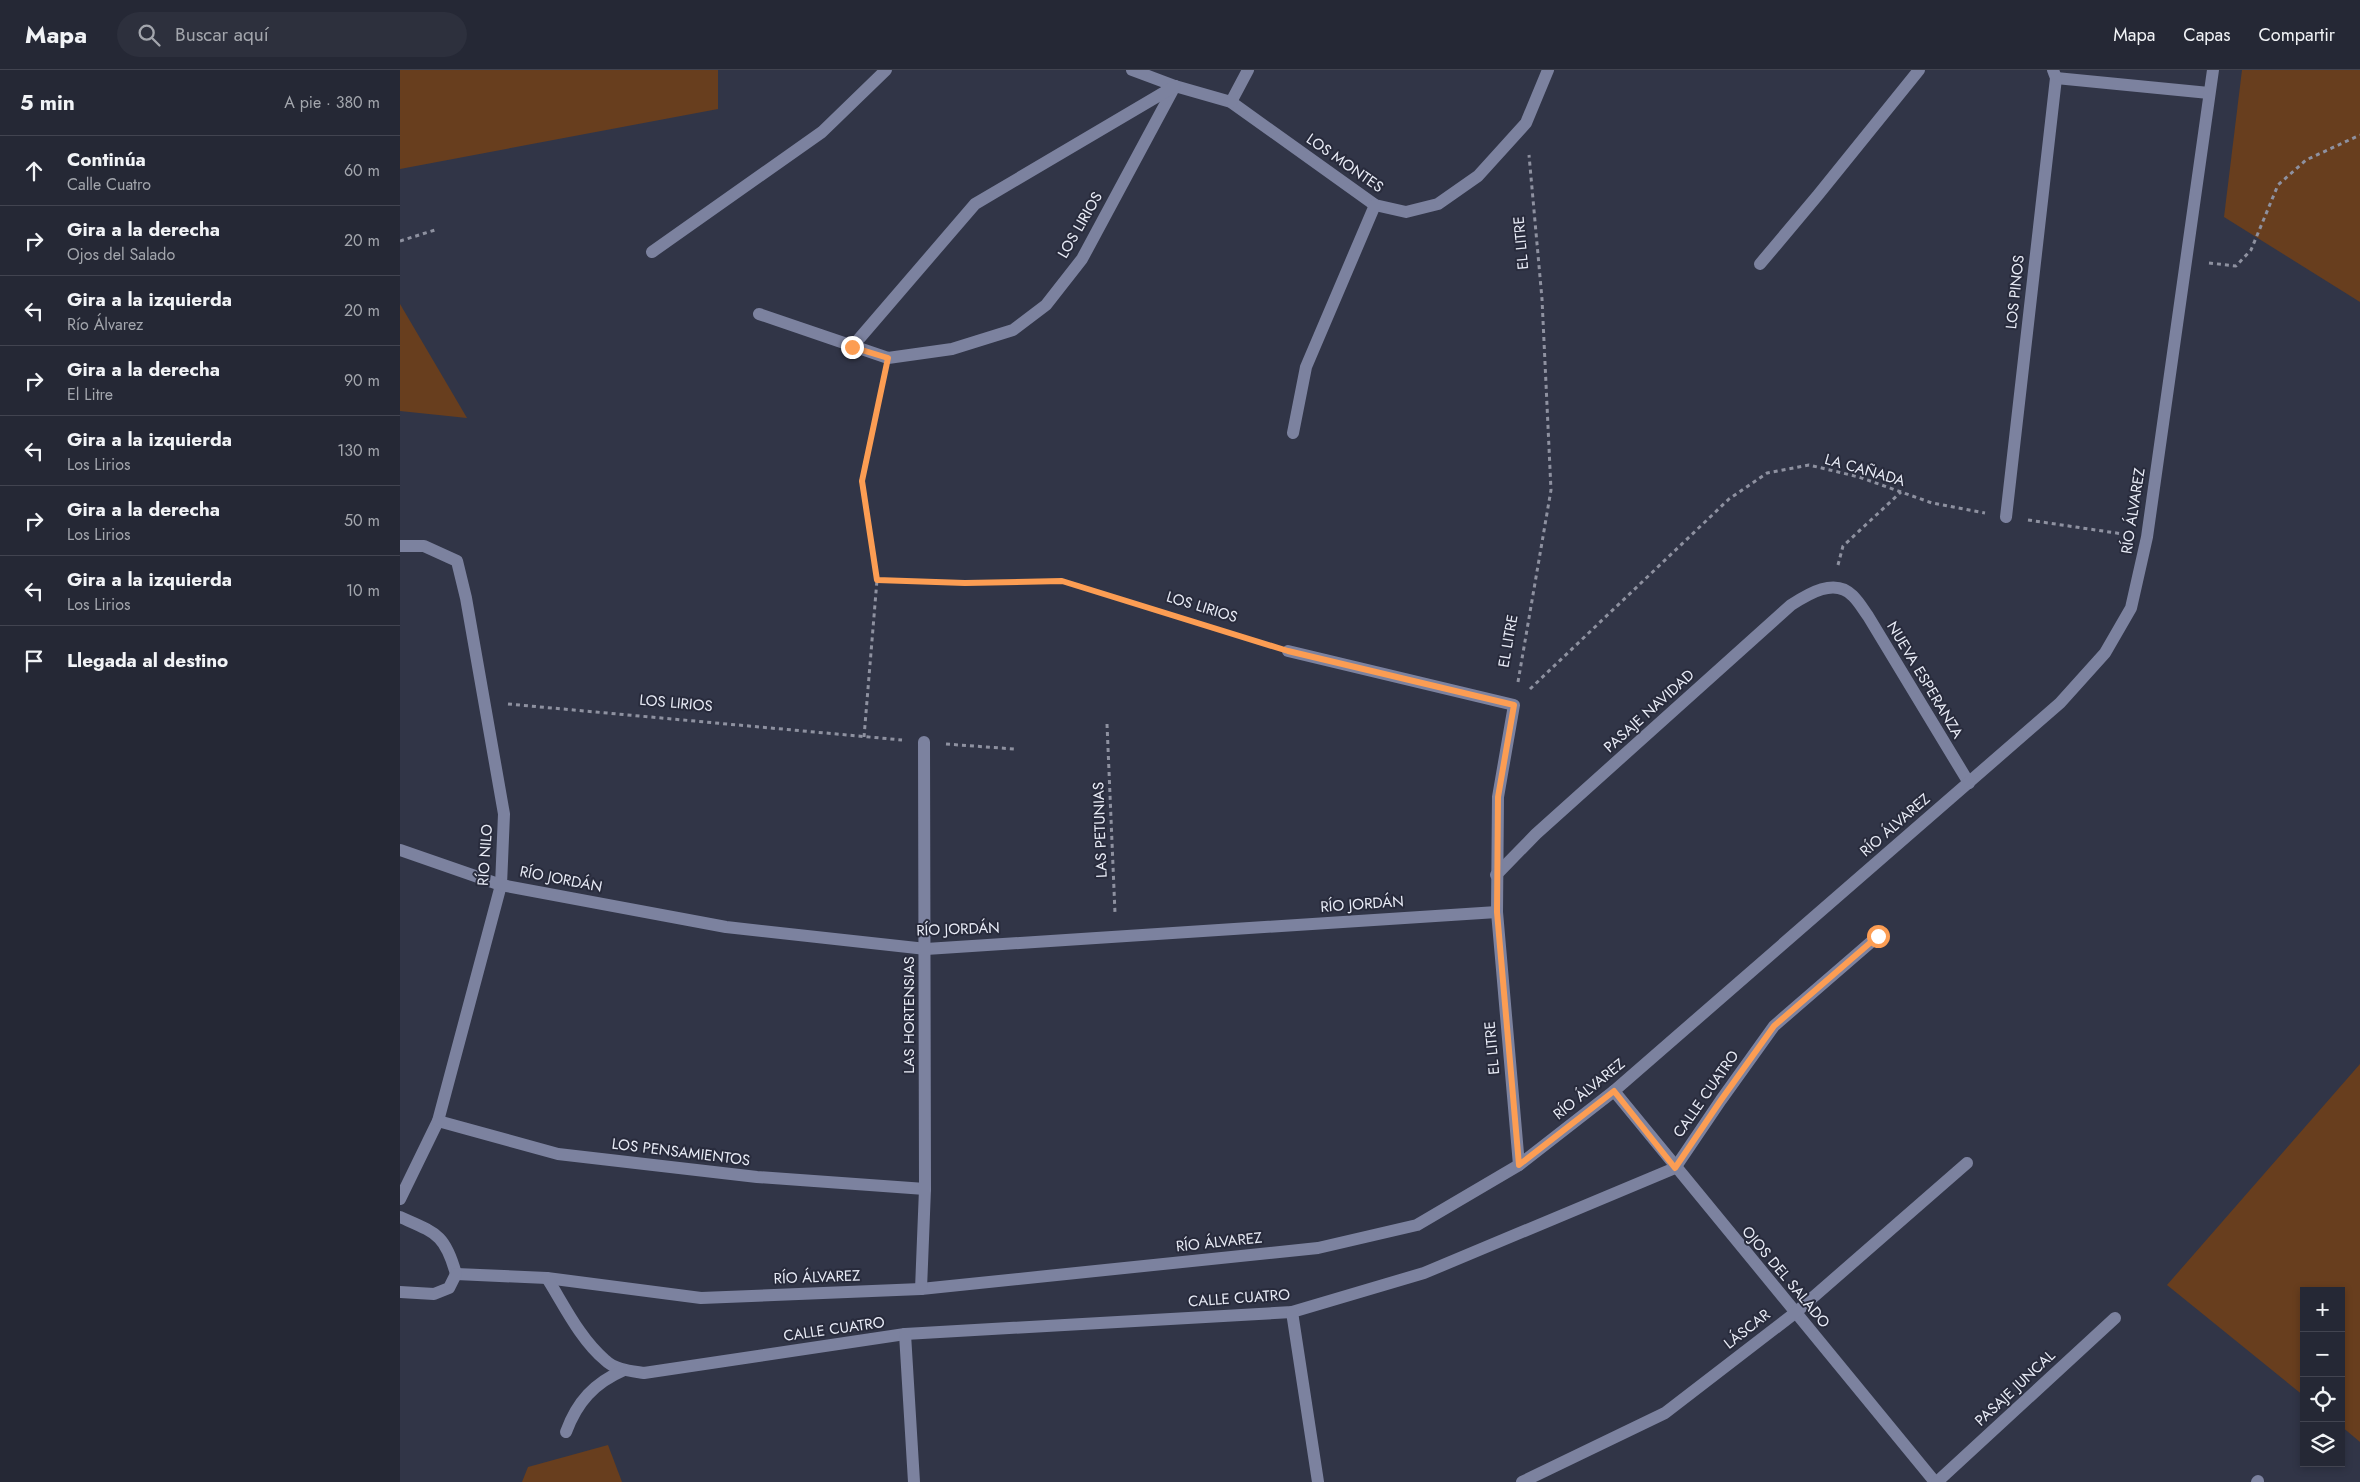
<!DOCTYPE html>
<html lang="es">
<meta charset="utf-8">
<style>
body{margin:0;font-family:Jost,sans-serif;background:#2d303d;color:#f1f3f6}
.controls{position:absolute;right:15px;bottom:15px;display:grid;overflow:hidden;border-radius:0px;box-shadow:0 2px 8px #0003}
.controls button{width:45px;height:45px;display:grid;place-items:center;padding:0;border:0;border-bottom:1px solid #424450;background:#252835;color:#f1f3f6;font:25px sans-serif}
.stop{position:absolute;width:15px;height:15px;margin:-11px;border:4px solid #fc9d53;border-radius:50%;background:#fff}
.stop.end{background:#fc9d53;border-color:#fff;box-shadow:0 1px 5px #0008}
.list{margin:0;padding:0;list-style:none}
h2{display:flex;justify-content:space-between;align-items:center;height:65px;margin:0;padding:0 20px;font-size:21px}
h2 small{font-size:16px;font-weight:400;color:#a3a6ad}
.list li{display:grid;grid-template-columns:32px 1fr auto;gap:15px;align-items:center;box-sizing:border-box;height:70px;padding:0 20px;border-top:1px solid #424450}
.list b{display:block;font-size:19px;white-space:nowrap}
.list p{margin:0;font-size:16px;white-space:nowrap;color:#a3a6ad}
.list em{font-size:16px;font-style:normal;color:#a3a6ad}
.icon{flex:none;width:28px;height:28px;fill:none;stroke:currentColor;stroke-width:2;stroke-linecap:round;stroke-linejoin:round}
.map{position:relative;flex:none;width:1960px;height:1412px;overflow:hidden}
header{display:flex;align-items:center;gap:30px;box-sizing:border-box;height:70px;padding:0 25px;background:#252835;border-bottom:1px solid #424450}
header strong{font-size:24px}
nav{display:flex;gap:28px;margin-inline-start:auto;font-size:18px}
.search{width:350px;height:45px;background:#2d303d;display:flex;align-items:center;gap:12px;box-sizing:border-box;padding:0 18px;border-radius:28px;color:#a3a6ad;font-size:19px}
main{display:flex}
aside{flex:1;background:#252835}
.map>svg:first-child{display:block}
.green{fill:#683e1e}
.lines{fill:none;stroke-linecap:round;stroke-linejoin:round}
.path{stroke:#8e91a0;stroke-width:3;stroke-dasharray:4 4;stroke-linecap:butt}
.minor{stroke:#7c829f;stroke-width:12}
.route{stroke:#fc9d53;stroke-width:6}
.labels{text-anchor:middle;stroke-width:4;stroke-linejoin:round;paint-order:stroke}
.street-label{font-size:15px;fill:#e8ebf6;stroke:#282b3c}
</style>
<header>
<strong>Mapa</strong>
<div class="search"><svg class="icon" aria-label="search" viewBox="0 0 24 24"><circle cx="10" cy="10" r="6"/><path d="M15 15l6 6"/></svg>Buscar aquí</div>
<nav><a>Mapa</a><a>Capas</a><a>Compartir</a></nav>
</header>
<main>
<aside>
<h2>5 min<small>A pie · 380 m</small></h2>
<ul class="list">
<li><svg class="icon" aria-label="ahead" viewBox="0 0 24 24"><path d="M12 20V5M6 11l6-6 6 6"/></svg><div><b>Continúa</b><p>Calle Cuatro</p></div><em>60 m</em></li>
<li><svg class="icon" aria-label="right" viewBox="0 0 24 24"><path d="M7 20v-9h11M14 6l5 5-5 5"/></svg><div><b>Gira a la derecha</b><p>Ojos del Salado</p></div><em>20 m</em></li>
<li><svg class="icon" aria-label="left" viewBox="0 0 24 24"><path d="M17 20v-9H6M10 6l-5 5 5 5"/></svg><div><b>Gira a la izquierda</b><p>Río Álvarez</p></div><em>20 m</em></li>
<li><svg class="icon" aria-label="right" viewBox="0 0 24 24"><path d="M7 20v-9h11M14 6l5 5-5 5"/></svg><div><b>Gira a la derecha</b><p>El Litre</p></div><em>90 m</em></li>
<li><svg class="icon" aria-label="left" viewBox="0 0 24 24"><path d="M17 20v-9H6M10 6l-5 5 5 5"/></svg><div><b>Gira a la izquierda</b><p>Los Lirios</p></div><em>130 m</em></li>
<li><svg class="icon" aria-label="right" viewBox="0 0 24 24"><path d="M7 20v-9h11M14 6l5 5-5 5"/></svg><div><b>Gira a la derecha</b><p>Los Lirios</p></div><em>50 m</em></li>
<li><svg class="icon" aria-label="left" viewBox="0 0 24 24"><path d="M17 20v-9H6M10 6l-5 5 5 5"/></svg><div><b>Gira a la izquierda</b><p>Los Lirios</p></div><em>10 m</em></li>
<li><svg class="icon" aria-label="arrive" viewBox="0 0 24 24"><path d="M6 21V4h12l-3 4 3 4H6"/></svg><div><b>Llegada al destino</b></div></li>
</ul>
</aside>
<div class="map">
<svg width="1960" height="1412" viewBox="0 0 1960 1412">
<rect width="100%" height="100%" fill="#313547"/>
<g class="green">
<polygon points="0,0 318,0 318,39 0,99"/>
<polygon points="1842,0 1960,0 1960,232 1824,147"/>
<polygon points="0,234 67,348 0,341"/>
<polygon points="1960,994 1960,1372 1941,1356 1941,1221 1904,1221 1904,1326 1767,1215"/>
<polygon points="208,1375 222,1412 122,1412 128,1397"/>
</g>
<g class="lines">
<g class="path">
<polyline points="0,171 35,160"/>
<polyline points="1809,193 1836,196 1851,180 1878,115 1906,90 1960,65"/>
<polyline points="1628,450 1723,464"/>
<polyline points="1438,495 1443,476 1501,422"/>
<polyline points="477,510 565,513 662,511 867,574"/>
<polyline points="1118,612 1151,420 1142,229 1129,85"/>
<polyline points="1130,619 1329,429 1367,403 1409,395 1459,407 1532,433 1585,443"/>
<polyline points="108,634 502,670"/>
<polyline points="707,654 715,843"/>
<polyline points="464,667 477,510 461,411 483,311"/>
<polyline points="546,674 614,679"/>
</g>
<g class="minor">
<polyline points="732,0 775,16 831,32 975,135 1006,142 1038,134 1078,106 1126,53 1148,0"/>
<polyline points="1656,8 1809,23"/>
<polyline points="831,32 848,0"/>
<polyline points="252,182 422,62 486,0"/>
<polyline points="1360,194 1418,125 1519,0"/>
<polyline points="359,244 488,288 552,279 613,260 646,235 682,189 775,16"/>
<polyline points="452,277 575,134 775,16"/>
<polyline points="893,363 906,297 975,135"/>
<polyline points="1606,447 1656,8 1653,0"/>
<polyline points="0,476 24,476 57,491 66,528 104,744 101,815 38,1051 0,1129"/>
<polyline points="888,581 1114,635 1098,727 1097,842 1119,1095"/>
<polyline points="0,780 101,815 326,857 526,879 1097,842"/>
<path d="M1096,805L1136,764L1391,535C1408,524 1435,507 1453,526C1459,532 1463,539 1468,546L1569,713"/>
<polyline points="1214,1021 1535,1412"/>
<polyline points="38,1051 158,1084 357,1107 525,1119"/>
<path d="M0,1147C36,1163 45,1164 56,1204"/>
<polyline points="56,1204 147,1208 301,1228 521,1219 918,1178 1017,1155 1119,1095 1214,1021 1660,633 1705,583 1731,538 1747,467 1813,0"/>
<path d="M147,1208C164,1235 180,1269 205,1290C215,1300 231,1301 244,1303L505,1264L892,1242L1024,1203L1275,1098L1321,1030L1374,956L1478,866"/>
<polyline points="521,1219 525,1119 524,672"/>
<polyline points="0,1222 34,1224 49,1218 56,1204"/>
<polyline points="892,1242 918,1412"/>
<polyline points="505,1264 514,1412"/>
<path d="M166,1362C177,1332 194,1313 224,1300"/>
<polyline points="1122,1412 1265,1343 1395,1243 1567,1093"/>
<polyline points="1537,1412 1715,1248"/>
<polyline points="1857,1412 1858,1411"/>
</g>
</g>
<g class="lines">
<polyline class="route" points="452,277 488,288 462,411 477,510 565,513 662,511 888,581 1114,635 1098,727 1097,842 1119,1095 1214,1021 1275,1098 1321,1030 1374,956 1478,866"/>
</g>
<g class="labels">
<g class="street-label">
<text transform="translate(945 93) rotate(35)" y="5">LOS MONTES</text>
<text transform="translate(680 155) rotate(-60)" y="5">LOS LIRIOS</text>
<text transform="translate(1121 173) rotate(-95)" y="5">EL LITRE</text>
<text transform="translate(1615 222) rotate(-84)" y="5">LOS PINOS</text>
<text transform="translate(1465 400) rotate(16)" y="5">LA CAÑADA</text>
<text transform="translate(1733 441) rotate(-81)" y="5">RÍO ÁLVAREZ</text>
<text transform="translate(802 537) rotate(17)" y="5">LOS LIRIOS</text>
<text transform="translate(1108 571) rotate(-80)" y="5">EL LITRE</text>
<text transform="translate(1525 610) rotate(59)" y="5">NUEVA ESPERANZA</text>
<text transform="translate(276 633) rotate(5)" y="5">LOS LIRIOS</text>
<text transform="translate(1249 641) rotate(-42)" y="5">PASAJE NAVIDAD</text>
<text transform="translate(1495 755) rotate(-41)" y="5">RÍO ÁLVAREZ</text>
<text transform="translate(700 760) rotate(-92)" y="5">LAS PETUNIAS</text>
<text transform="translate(85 785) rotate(-86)" y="5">RÍO NILO</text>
<text transform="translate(161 809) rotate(11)" y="5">RÍO JORDÁN</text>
<text transform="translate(962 834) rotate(-4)" y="5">RÍO JORDÁN</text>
<text transform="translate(558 859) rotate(-2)" y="5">RÍO JORDÁN</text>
<text transform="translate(509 945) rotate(-90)" y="5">LAS HORTENSIAS</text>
<text transform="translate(1092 978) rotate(-95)" y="5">EL LITRE</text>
<text transform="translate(1189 1019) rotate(-39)" y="5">RÍO ÁLVAREZ</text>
<text transform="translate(1306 1024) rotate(-55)" y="5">CALLE CUATRO</text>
<text transform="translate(281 1082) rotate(7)" y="5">LOS PENSAMIENTOS</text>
<text transform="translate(819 1172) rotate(-6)" y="5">RÍO ÁLVAREZ</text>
<text transform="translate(417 1207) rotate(-2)" y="5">RÍO ÁLVAREZ</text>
<text transform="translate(1386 1207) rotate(50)" y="5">OJOS DEL SALADO</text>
<text transform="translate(839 1228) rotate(-4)" y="5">CALLE CUATRO</text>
<text transform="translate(434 1259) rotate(-8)" y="5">CALLE CUATRO</text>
<text transform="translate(1347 1259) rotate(-38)" y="5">LÁSCAR</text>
<text transform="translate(1615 1318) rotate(-43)" y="5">PASAJE JUNCAL</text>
</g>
</g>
</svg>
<div class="controls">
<button>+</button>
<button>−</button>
<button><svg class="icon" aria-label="locate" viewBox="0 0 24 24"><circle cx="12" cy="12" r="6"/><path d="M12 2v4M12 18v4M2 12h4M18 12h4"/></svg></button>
<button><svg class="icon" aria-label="layers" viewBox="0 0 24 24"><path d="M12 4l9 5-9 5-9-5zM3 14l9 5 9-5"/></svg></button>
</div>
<div class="stop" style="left:1478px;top:866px"></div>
<div class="stop end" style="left:452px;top:277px"></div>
</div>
</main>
